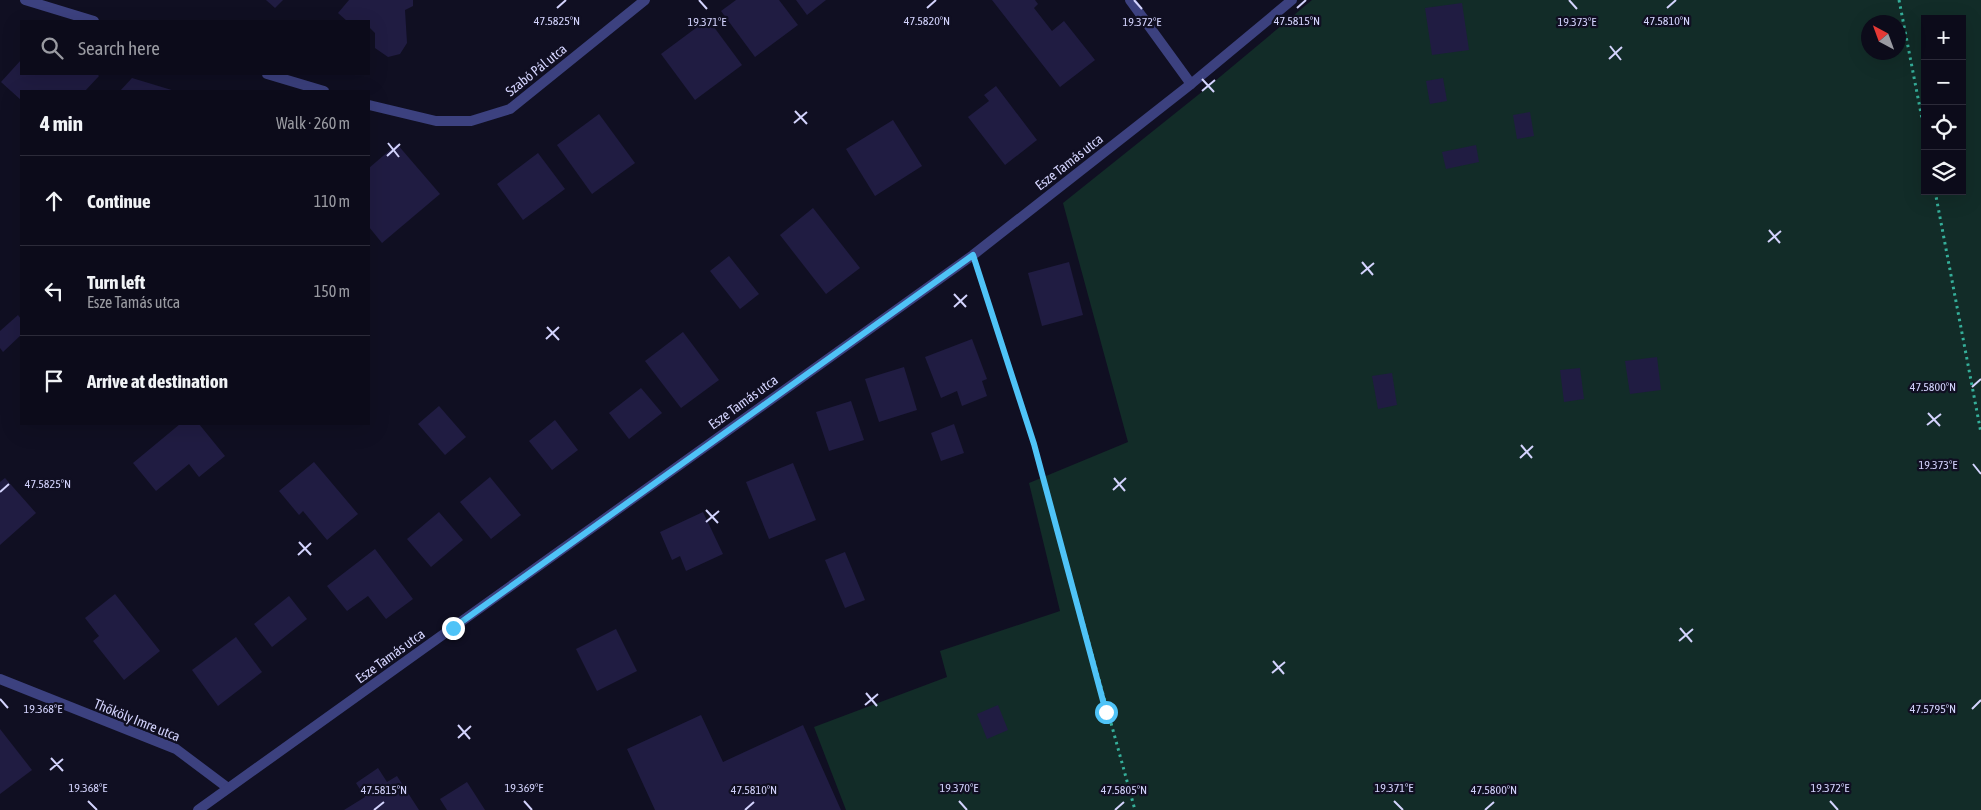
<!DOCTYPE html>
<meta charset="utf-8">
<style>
body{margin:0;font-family:"Asap Condensed",sans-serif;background:#151423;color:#f1f3f6}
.controls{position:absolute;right:15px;top:15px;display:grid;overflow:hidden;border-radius:0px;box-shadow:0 5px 20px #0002}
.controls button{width:45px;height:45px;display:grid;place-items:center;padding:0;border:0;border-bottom:1px solid #2c2b39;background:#0c0b1a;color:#f1f3f6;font:25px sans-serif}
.compass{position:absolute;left:1861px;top:15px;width:45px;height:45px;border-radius:50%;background:#0c0b1a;box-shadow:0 5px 20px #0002;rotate:319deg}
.stop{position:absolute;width:15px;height:15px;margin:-11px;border:4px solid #4fc3f7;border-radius:50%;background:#fff}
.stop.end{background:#4fc3f7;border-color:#fff;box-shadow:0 1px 5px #0008}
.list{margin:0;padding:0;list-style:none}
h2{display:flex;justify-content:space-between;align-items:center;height:65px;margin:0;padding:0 20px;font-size:21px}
h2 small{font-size:16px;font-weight:400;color:#9a9ba2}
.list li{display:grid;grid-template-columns:32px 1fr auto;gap:15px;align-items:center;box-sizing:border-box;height:90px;padding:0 20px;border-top:1px solid #2c2b39}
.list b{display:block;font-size:19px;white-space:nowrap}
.list p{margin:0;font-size:16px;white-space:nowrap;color:#9a9ba2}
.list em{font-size:16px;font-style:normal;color:#9a9ba2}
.icon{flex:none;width:28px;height:28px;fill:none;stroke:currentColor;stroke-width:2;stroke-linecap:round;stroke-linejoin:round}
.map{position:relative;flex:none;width:1981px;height:810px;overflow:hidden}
.search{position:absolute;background:#0c0b1a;box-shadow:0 5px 20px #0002;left:20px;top:20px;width:350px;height:55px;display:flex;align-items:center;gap:12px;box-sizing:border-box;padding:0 18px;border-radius:0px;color:#9a9ba2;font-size:19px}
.panel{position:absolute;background:#0c0b1a;box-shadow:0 5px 20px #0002;left:20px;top:90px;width:350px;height:335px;border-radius:0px}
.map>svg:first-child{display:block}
.green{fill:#122c28;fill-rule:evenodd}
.building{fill:#201c42}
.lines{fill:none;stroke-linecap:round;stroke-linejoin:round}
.path{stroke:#35af9a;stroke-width:3;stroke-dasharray:2.5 4;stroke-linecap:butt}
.street{stroke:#3c417f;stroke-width:10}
.route{stroke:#4fc3f7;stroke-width:6}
.ticks{fill:none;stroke:#d3d3fd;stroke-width:2}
.labels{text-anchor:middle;stroke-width:4.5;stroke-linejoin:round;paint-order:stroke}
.street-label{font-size:14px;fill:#d3d3fd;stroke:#100f22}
.ticks-label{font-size:12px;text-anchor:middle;fill:#d3d3fd;stroke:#100f22;stroke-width:4.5;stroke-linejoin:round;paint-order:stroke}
</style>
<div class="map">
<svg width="1981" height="810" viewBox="0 0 1981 810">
<rect width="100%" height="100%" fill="#100f22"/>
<path class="green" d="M1312,0H1981V810H846L814,727L947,677L940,651L1060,611L1029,483L1128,442L1063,203L1203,91ZM1925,19H1962V191H1925ZM1868,22H1898V52H1868Z"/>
<g class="building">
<polygon points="266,0 283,0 275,8"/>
<polygon points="349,0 413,0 413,6 405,10 407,43 400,54 388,57 375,48 375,33 369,27 369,21 347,21 338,13"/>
<polygon points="736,0 779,0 798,25 755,57 721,11"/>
<polygon points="796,0 826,0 807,15"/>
<polygon points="992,0 1035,0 1038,4 1034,8 1052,31 1064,21 1095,60 1060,87"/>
<polygon points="1462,3 1469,50 1432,55 1425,8"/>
<polygon points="708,19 742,65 695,100 661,54"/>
<polygon points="21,60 21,74 97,74 99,76 85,91 21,91 21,100 1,82"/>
<polygon points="132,78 175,91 120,91"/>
<polygon points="1443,78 1447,101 1430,104 1426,81"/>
<polygon points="996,86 1037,140 1005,165 968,117 989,101 984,95"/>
<polygon points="1530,112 1534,136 1517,139 1513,115"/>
<polygon points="599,114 635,163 592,194 557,145"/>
<polygon points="893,120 922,166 875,196 846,149"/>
<polygon points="397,144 440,194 382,243 369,227 369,168"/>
<polygon points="1476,145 1479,162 1446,169 1442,152"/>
<polygon points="538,153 565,189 523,220 497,184"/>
<polygon points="813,208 860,268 826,294 780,235"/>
<polygon points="729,256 759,294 740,309 710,271"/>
<polygon points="1069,262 1083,315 1042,326 1028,273"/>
<polygon points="18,315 21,319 21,335 3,352 0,348 0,331"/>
<polygon points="683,332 719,380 681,408 645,361"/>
<polygon points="972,339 987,379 982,381 987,396 962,406 957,391 941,398 925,357"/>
<polygon points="1657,357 1661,390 1630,394 1625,361"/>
<polygon points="904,367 917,410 879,422 865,379"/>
<polygon points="1580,368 1584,399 1564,402 1560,370"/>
<polygon points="1392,373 1397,405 1378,409 1372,376"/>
<polygon points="641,388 662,413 629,439 609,413"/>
<polygon points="851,401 864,440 829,451 816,412"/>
<polygon points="439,406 466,437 445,455 418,424"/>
<polygon points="555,420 578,450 552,470 529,441"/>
<polygon points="180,424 199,424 225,456 199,477 189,464 156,491 133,463"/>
<polygon points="954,424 964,453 941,461 931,433"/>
<polygon points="314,462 358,514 327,540 303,511 299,515 279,491"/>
<polygon points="793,463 816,520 769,539 746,482"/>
<polygon points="490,477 521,515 491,539 460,502"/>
<polygon points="5,478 36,513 0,545 0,482"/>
<polygon points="439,512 463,540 431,567 407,539"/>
<polygon points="703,512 723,554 686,571 680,556 672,560 660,532"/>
<polygon points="375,549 413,599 386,619 368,596 347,611 327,586"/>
<polygon points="845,552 865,600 845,608 825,560"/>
<polygon points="115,594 160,651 124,680 93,641 99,636 85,618"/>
<polygon points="289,596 307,619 272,647 254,624"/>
<polygon points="616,629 637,671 597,691 576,649"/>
<polygon points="236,637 262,672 218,706 192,670"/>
<polygon points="998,705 1008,730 987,739 977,714"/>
<polygon points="701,715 723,762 803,725 841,810 655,810 627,749"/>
<polygon points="0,729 32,770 0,794"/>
<polygon points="378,768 387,782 397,776 419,810 344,810 365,797 356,783"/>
<polygon points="467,782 485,810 447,810 440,799"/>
</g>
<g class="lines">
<g class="path">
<polyline points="1899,0 1925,134"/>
<polyline points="1935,191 1981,433"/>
<polyline points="980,274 1034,444 1135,810"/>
</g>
<g class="street">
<polyline points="25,0 94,21"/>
<polyline points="1130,0 1191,84"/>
<polyline points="267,74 324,91"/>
<polyline points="369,105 436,121 471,121 510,109 645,0"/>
<polyline points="0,679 176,749 228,788"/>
<polyline points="198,810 973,255 1191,84 1292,0"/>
</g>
</g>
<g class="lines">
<polyline class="route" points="453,628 973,255 1034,444 1106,712"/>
</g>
<path class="ticks" d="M699,0L707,9M1134,0L1142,9M1569,0L1577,9M557,8L566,0M927,8L936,0M1297,8L1306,0M1667,8L1676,0M1610,46L1621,60M1609,59L1622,47M1202,79L1214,92M1202,91L1215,80M795,111L807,124M794,123L807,112M388,143L399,157M387,156L400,144M1769,230L1780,243M1768,242L1781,231M1362,262L1373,275M1361,274L1374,263M954,294L966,307M954,307L967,295M547,327L559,340M546,339L559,327M1972,387L1981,379M1928,413L1940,426M1927,425L1941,414M1521,445L1532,458M1520,458L1533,446M1973,464L1981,474M1114,478L1125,491M1113,490L1126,478M0,492L9,484M706,510L718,523M706,522L719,511M299,542L311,555M298,555L311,543M1680,628L1692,642M1679,641L1693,629M1273,661L1284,674M1272,673L1285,662M866,693L877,706M0,699L8,708M865,705L878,694M1972,709L1981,700M458,725L470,739M458,738L471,726M51,758L63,771M50,770L63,759M88,801L97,810M524,801L532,810M959,801L967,810M1394,801L1403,810M1830,801L1838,810M374,810L384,802M745,810L754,802M1115,810L1124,802M1485,810L1494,802"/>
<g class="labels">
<g class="street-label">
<text transform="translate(536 70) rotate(-39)" y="5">Szabó Pál utca</text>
<text transform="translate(1069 162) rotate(-38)" y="5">Esze Tamás utca</text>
<text transform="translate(743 402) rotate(-36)" y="5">Esze Tamás utca</text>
<text transform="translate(390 656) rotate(-36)" y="5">Esze Tamás utca</text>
<text transform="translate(137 720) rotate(22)" y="5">Thököly Imre utca</text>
</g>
</g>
<g class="ticks-label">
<text x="557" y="25">47.5825°N</text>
<text x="927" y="25">47.5820°N</text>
<text x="1297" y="25">47.5815°N</text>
<text x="1667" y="25">47.5810°N</text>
<text x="707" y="26">19.371°E</text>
<text x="1142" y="26">19.372°E</text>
<text x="1577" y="26">19.373°E</text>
<text x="1933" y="391">47.5800°N</text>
<text x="1938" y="469">19.373°E</text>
<text x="48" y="488">47.5825°N</text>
<text x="43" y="713">19.368°E</text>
<text x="1933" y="713">47.5795°N</text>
<text x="88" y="792">19.368°E</text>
<text x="524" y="792">19.369°E</text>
<text x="959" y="792">19.370°E</text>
<text x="1394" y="792">19.371°E</text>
<text x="1830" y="792">19.372°E</text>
<text x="384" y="794">47.5815°N</text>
<text x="754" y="794">47.5810°N</text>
<text x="1124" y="794">47.5805°N</text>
<text x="1494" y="794">47.5800°N</text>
</g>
</svg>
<div class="controls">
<button>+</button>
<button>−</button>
<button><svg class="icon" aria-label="locate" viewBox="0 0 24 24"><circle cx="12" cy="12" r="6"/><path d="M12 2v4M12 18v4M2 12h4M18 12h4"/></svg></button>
<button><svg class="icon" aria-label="layers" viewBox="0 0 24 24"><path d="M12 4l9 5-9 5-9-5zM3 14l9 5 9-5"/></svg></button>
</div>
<svg class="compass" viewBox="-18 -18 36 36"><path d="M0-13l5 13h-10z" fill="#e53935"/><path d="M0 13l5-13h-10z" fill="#9a9ba2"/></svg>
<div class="stop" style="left:1106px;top:712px"></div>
<div class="stop end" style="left:453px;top:628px"></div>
<div class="search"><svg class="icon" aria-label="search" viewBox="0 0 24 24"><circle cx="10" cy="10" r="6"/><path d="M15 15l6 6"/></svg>Search here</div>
<section class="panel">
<h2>4 min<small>Walk · 260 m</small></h2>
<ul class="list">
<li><svg class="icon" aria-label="ahead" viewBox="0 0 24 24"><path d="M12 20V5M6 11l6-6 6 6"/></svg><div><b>Continue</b></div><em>110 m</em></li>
<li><svg class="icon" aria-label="left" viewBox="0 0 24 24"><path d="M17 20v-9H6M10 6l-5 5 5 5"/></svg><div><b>Turn left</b><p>Esze Tamás utca</p></div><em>150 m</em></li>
<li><svg class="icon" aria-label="arrive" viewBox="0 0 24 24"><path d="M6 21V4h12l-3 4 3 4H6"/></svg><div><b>Arrive at destination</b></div></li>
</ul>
</section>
</div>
